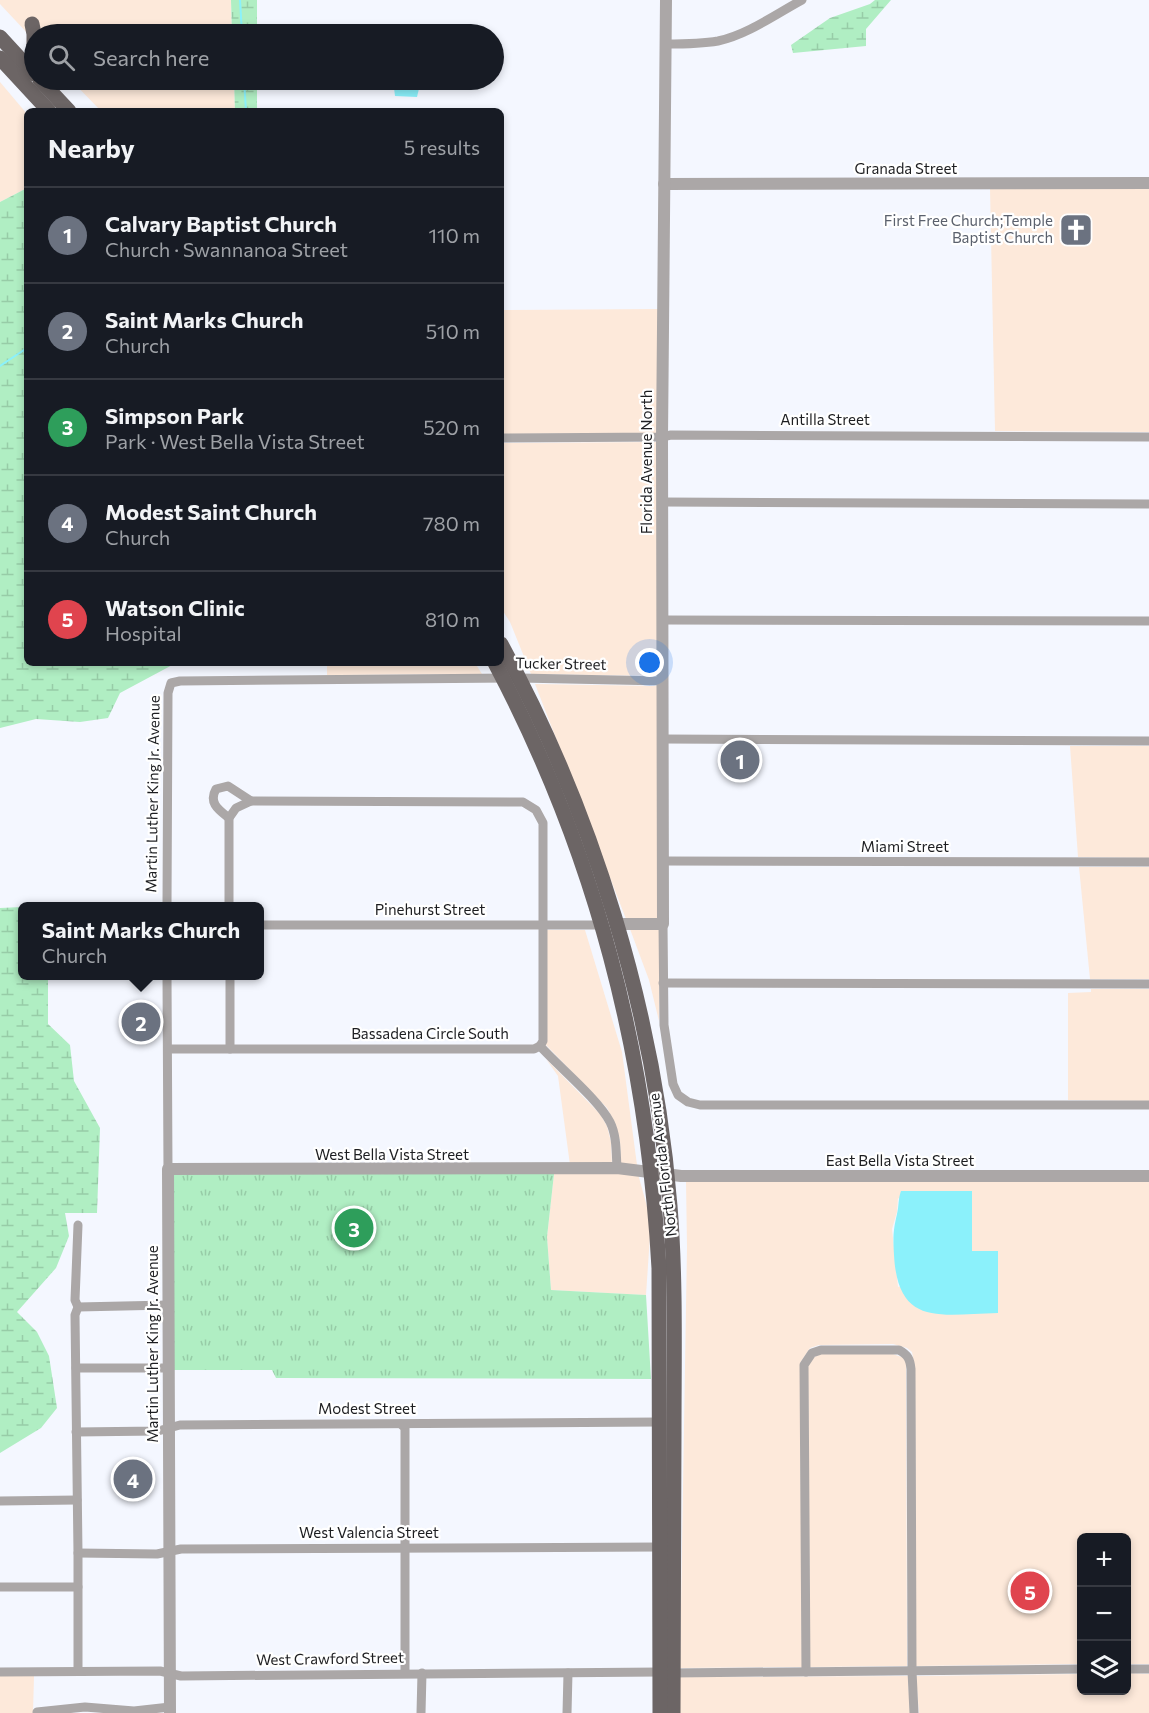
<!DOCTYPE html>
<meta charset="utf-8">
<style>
body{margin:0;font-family:Commissioner,sans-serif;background:#242831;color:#f1f3f6}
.controls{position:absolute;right:18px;bottom:18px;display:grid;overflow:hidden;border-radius:9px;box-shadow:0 3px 9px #0003}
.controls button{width:54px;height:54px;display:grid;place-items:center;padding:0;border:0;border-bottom:2px solid #363941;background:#171b24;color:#f1f3f6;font:30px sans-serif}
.you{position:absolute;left:650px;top:663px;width:21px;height:21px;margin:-15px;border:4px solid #fff;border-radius:50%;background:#1a73e8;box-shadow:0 0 0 9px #1a73e833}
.badge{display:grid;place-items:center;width:39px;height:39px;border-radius:50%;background:#2563eb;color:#fff;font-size:20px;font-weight:700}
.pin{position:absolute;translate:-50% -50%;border:3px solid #fff;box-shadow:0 2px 6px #0006}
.popup{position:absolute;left:18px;top:902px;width:246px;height:78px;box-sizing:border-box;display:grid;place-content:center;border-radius:9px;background:#171b24;filter:drop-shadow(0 2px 4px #0005);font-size:20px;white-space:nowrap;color:#9ea1a6}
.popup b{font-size:22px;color:#f1f3f6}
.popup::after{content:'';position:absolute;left:50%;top:100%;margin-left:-12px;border:12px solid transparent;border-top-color:#171b24}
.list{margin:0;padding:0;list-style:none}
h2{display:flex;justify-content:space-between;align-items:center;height:78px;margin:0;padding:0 24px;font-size:26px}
h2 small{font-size:20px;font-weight:400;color:#9ea1a6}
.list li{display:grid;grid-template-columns:39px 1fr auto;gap:18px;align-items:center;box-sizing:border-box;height:96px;padding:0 24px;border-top:2px solid #363941}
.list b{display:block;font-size:22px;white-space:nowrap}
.list p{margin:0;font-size:20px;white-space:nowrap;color:#9ea1a6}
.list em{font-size:20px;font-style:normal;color:#9ea1a6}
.icon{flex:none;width:33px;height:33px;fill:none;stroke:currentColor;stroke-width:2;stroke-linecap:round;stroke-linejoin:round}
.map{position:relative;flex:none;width:1149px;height:1713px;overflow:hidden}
.search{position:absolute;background:#171b24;box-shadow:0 3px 9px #0003;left:24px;top:24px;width:480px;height:66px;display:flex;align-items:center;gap:15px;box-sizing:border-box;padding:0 21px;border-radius:33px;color:#9ea1a6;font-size:22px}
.panel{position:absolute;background:#171b24;box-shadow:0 3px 9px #0003;left:24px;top:108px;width:480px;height:558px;border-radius:9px}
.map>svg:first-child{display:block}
.commercial{fill:#fde9da;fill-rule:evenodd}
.wetland{fill:url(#wetland-marsh)}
.park{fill:url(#park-tufts)}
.water{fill:#8bf1fb}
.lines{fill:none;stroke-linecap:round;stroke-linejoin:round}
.stream{stroke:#8bf1fb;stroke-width:2}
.minor{stroke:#aba7a7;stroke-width:9}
.tertiary{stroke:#aba7a7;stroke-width:12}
.primary{stroke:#6c6565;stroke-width:15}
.labels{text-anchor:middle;stroke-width:4.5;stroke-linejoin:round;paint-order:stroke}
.street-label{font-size:15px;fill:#1d1e21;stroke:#fff}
.worship-label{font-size:15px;fill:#5b616d;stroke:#fff;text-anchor:end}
</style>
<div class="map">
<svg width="1149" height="1713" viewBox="0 0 1149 1713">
<defs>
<pattern id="wetland-marsh" width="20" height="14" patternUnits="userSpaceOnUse" patternTransform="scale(1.5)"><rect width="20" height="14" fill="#b0eec3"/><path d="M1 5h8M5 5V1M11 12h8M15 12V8" fill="none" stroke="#97cca7"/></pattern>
<pattern id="park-tufts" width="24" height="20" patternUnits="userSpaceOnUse" patternTransform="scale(1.5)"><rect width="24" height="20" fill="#b0eec3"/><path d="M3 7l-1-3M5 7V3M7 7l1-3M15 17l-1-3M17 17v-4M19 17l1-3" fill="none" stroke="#97cca7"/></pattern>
</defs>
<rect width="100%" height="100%" fill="#f4f7ff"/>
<g class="commercial">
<polygon points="0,0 231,0 232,34 30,36 0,4"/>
<polygon points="71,80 234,80 235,111 101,111"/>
<polygon points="0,82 27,114 27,188 0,202"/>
<polygon points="990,188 1149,188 1149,432 995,431"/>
<polygon points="659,309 658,433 501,434 501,310"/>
<polygon points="658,442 658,676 531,674 510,622 501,608 501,443"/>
<polygon points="327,663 475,663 482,674 327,675"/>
<polygon points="535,684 658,686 659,919 626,919"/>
<polygon points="1070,746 1149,746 1149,858 1078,857"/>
<polygon points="1079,867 1149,867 1149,979 1090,979"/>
<polygon points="630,929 659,929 659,1021 649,980"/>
<polygon points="547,930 585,930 622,1052 637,1165 621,1164 620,1141 615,1123 607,1108 546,1045"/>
<polygon points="1091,989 1149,989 1149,1101 1068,1100 1068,993 1091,992"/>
<polygon points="546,1059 600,1114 607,1126 611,1142 612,1164 570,1165 558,1076"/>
<polygon points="617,1173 638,1174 651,1221 646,1295 551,1290 547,1237 554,1174"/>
<path d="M686,1181H1149V1664H1127L1126,1538H1082L1081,1664L916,1666L915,1368L912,1352L907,1348L893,1344L819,1345L810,1348L800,1363L802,1667L680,1668L687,1247ZM898,1198L972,1251H998L898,1287L892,1229L897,1212Z"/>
<polygon points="821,1354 893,1354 904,1358 906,1362 907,1666 810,1667 808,1366 814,1357"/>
<polygon points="1127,1673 1149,1674 1149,1713 919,1713 916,1676 1081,1674 1082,1690 1126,1690"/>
<polygon points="0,1676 34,1676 33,1713 0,1713"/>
<polygon points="908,1676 910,1713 679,1713 679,1677"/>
</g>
<g class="wetland">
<polygon points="231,0 257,0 257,34 232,34"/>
<polygon points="875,0 891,0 866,29 866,46 793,53 791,45 830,18 870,4"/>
<polygon points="234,80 257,80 257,111 235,111"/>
<polygon points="27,188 27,663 176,663 120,693 108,718 80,722 36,719 0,728 0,202"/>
<polygon points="22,907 22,976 51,976 48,977 48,1024 70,1045 74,1081 100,1128 97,1213 65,1213 69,1236 56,1268 17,1312 37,1332 49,1356 57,1408 41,1428 0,1453 0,908"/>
</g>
<polygon class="park" points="172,1174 554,1174 547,1237 551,1290 646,1295 651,1379 276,1378 272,1370 173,1370"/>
<g class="water">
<polygon points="393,80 421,80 417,97 395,96"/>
<path d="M901,1191H972V1251H998V1313C941,1314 898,1328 894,1255C893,1237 893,1231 897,1214C899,1206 898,1199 901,1191Z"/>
</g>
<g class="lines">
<g class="stream">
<polyline points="240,0 242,34"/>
<polyline points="244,80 246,111"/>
<polyline points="0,366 27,348"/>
</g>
<g class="minor">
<path d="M666,44C684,44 701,44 718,41C747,35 776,14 802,0"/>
<polyline points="501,438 662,437 671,435 1149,437"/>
<polyline points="663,502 1149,504"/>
<polyline points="663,620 1149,621"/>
<polyline points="663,739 1149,741"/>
<path d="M229,818C219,810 208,803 216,789L228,786L251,801"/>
<polyline points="662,861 1149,862"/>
<polyline points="167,906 168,693 171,683 180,681 520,678 663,681"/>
<polyline points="229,906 229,818 236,808 251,801 523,802 536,810 543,823 543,1041 540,1046"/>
<polyline points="663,924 664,1025 673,1084 678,1095 688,1102 700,1105 1149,1105"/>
<polyline points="260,925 601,925"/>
<polyline points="167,976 168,1169"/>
<polyline points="230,976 230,1049"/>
<polyline points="663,983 1149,984"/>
<path d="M540,1046C559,1067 598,1099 610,1122C617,1136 616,1153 617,1168"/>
<polyline points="168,1049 534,1049 540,1046"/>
<polyline points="78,1307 168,1305"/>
<polyline points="76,1368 169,1368"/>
<polyline points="401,1424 405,1428 405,1673"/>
<polyline points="76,1432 158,1431 180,1425 659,1422"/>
<polyline points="0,1501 77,1500"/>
<polyline points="78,1553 157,1554 181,1549 660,1547"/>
<polyline points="0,1587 78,1587"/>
<polyline points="1126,1669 1149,1669"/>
<polyline points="78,1671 78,1553 75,1315 78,1307 75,1300 78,1225"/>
<polyline points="0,1672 160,1671 181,1676 660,1672"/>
<path d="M806,1672L804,1365L812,1353L821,1350H899C908,1355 910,1359 911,1369L912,1671L914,1713"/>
<polyline points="673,1673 1082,1669"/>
<polyline points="37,1712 85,1707 134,1711 170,1707"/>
<polyline points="421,1713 422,1673"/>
<polyline points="567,1713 568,1673"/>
</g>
<g class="tertiary">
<polyline points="664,184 1149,183"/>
<polyline points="616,924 663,924 662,437 666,0"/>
<polyline points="170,1713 168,1169 617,1168 681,1176 1149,1176"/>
</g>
<g class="primary">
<polyline points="32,24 34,34 34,55"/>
<polyline points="0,37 34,74"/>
<polyline points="0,58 49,111"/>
<polyline points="40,80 69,111"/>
<path d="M501,644C593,812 655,1014 670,1206C676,1281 674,1356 674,1432C673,1525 673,1619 673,1713"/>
<path d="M495,663C596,854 647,1053 659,1268L660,1713"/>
</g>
</g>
<defs>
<symbol id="church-square" viewBox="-11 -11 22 22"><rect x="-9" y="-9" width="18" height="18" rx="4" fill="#6b7280" stroke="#fff"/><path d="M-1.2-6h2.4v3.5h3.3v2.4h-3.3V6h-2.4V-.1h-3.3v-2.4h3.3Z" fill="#fff"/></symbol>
</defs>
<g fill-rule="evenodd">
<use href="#church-square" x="1057" y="211" width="38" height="38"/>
</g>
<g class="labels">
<g class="street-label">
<text x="906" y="174">Granada Street</text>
<text x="825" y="425">Antilla Street</text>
<text transform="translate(647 462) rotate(-90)" y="5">Florida Avenue North</text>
<text transform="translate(561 664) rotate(1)" y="5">Tucker Street</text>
<text transform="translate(153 794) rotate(-89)" y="5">Martin Luther King Jr. Avenue</text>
<text x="905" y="852">Miami Street</text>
<text x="430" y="915">Pinehurst Street</text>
<text x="430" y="1039">Bassadena Circle South</text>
<text x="392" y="1160">West Bella Vista Street</text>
<text x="900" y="1166">East Bella Vista Street</text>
<text transform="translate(663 1165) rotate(-97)" y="5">North Florida Avenue</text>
<text transform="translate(153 1344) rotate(-90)" y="5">Martin Luther King Jr. Avenue</text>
<text x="367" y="1414">Modest Street</text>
<text x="369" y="1538">West Valencia Street</text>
<text transform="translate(330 1659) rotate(-1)" y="5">West Crawford Street</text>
</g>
<g class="worship-label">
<text x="1053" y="226">First Free Church;Temple<tspan x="1053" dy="17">Baptist Church</tspan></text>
</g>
</g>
</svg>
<div class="controls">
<button>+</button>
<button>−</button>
<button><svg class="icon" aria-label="layers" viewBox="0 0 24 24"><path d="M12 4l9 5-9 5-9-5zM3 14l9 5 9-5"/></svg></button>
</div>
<div class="you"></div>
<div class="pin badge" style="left:740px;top:760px;background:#6b7280">1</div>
<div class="pin badge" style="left:141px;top:1022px;background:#6b7280">2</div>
<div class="popup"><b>Saint Marks Church</b>Church</div>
<div class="pin badge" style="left:354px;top:1228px;background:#2e9e5b">3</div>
<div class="pin badge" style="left:133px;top:1479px;background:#6b7280">4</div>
<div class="pin badge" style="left:1030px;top:1591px;background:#e0444e">5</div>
<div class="search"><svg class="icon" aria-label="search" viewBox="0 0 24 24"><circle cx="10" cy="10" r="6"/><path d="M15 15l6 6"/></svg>Search here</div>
<section class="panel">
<h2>Nearby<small>5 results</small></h2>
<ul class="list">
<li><span class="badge" style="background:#6b7280">1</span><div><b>Calvary Baptist Church</b><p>Church · Swannanoa Street</p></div><em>110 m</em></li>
<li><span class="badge" style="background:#6b7280">2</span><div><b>Saint Marks Church</b><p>Church</p></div><em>510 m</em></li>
<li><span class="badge" style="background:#2e9e5b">3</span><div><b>Simpson Park</b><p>Park · West Bella Vista Street</p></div><em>520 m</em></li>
<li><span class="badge" style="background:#6b7280">4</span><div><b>Modest Saint Church</b><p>Church</p></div><em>780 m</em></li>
<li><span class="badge" style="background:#e0444e">5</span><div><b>Watson Clinic</b><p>Hospital</p></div><em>810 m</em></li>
</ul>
</section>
</div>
